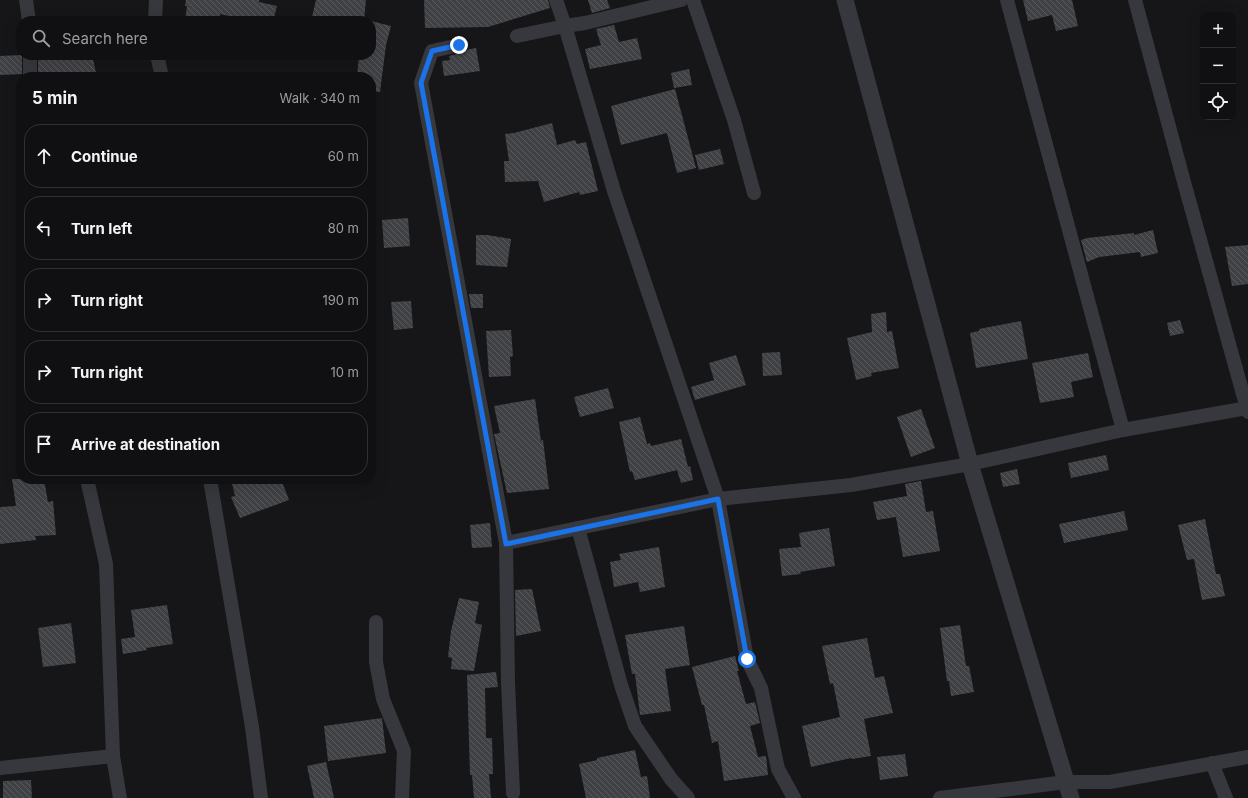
<!DOCTYPE html>
<meta charset="utf-8">
<style>
body{margin:0;font-family:Inter,sans-serif;background:#19191b;color:#f1f3f6}
.controls{position:absolute;right:12px;top:12px;display:grid;overflow:hidden;border-radius:8px;box-shadow:0 4px 16px #0002}
.controls button{width:36px;height:36px;display:grid;place-items:center;padding:0;border:0;border-bottom:1px solid #303032;background:#101012;color:#f1f3f6;font:20px sans-serif}
.stop{position:absolute;width:12px;height:12px;margin:-9px;border:3px solid #1a73e8;border-radius:50%;background:#fff}
.stop.end{background:#1a73e8;border-color:#fff;box-shadow:0 1px 4px #0008}
.list{margin:0;padding:0;list-style:none}
h2{display:flex;justify-content:space-between;align-items:center;height:52px;margin:0;padding:0 16px;font-size:17px}
h2 small{font-size:13px;font-weight:400;color:#9c9d9f}
.list li{display:grid;grid-template-columns:26px 1fr auto;gap:12px;align-items:center;box-sizing:border-box;height:64px;margin:0 8px 8px;padding:0 8px;border:1px solid #303032;border-radius:16px}
.list b{display:block;font-size:15px;white-space:nowrap}
.list em{font-size:13px;font-style:normal;color:#9c9d9f}
.icon{flex:none;width:22px;height:22px;fill:none;stroke:currentColor;stroke-width:2;stroke-linecap:round;stroke-linejoin:round}
.map{position:relative;flex:none;width:1248px;height:798px;overflow:hidden}
.search{position:absolute;background:#101012;box-shadow:0 4px 16px #0002;left:16px;top:16px;width:360px;height:44px;display:flex;align-items:center;gap:10px;box-sizing:border-box;padding:0 14px;border-radius:16px;color:#9c9d9f;font-size:15px}
.panel{position:absolute;background:#101012;box-shadow:0 4px 16px #0002;left:16px;top:72px;width:360px;height:412px;border-radius:16px}
.map>svg:first-child{display:block}
.building{fill:url(#building-back-hatch)}
.lines{fill:none;stroke-linecap:round;stroke-linejoin:round}
.minor{stroke:#37383d;stroke-width:14}
.tertiary{stroke:#37383d;stroke-width:17}
.route{stroke:#1a73e8;stroke-width:5}
</style>
<div class="map">
<svg width="1248" height="798" viewBox="0 0 1248 798">
<defs>
<pattern id="building-back-hatch" width="6" height="6" patternUnits="userSpaceOnUse"><rect width="6" height="6" fill="#404145"/><path d="M-1 5l2 2M0 0l6 6M5-1l2 2" fill="none" stroke="#595a5e"/></pattern>
</defs>
<rect width="100%" height="100%" fill="#161618"/>
<g class="building">
<polygon points="186,0 259,0 259,2 277,6 273,21 251,21 220,14 219,21 185,21 187,6 185,6"/>
<polygon points="316,0 366,0 364,21 329,17 328,21 311,21"/>
<polygon points="424,0 548,0 550,8 488,27 425,28"/>
<polygon points="588,0 607,0 610,8 592,13"/>
<polygon points="1023,0 1072,0 1078,26 1056,31 1052,15 1028,21"/>
<polygon points="371,21 391,26 386,45 380,92 371,91 371,77 357,77 359,55 371,55"/>
<polygon points="614,25 619,42 637,38 642,59 590,69 585,49 601,45 596,29"/>
<polygon points="476,48 480,71 444,76 442,61 450,60 449,56 461,53 466,50"/>
<polygon points="22,55 22,74 0,75 0,56"/>
<polygon points="38,55 92,55 97,77 43,77 42,74 38,74"/>
<polygon points="689,69 692,85 674,88 671,73"/>
<polygon points="675,89 696,168 677,173 667,133 621,145 611,106"/>
<polygon points="552,123 557,145 575,140 577,144 586,142 598,191 580,195 579,192 544,202 538,181 505,182 504,161 509,161 505,134 514,133"/>
<polygon points="720,149 724,164 699,170 695,155"/>
<polygon points="408,218 410,246 384,248 382,220"/>
<polygon points="1153,230 1158,253 1141,257 1140,252 1099,257 1087,262 1081,240 1087,238 1134,233 1134,235"/>
<polygon points="476,235 487,235 511,239 507,267 476,265"/>
<polygon points="1248,245 1248,284 1232,286 1225,247"/>
<polygon points="469,294 483,294 483,308 471,308"/>
<polygon points="411,301 413,328 394,330 391,302"/>
<polygon points="886,312 887,332 892,331 899,368 871,373 872,376 856,380 847,338 872,332 871,314"/>
<polygon points="1180,320 1184,333 1170,336 1167,323"/>
<polygon points="1021,321 1028,359 976,368 970,333 979,331 979,329"/>
<polygon points="511,330 513,356 510,357 511,376 489,377 486,331"/>
<polygon points="780,352 782,375 763,376 762,353"/>
<polygon points="1088,353 1093,377 1071,382 1074,397 1040,403 1032,363"/>
<polygon points="736,355 746,385 695,400 691,387 714,380 709,363"/>
<polygon points="608,388 614,408 580,417 574,397"/>
<polygon points="535,399 541,441 543,440 549,489 507,493 494,434 500,433 494,406"/>
<polygon points="921,409 935,448 911,457 897,417"/>
<polygon points="640,417 647,444 650,443 651,446 681,439 688,467 690,466 693,480 681,483 677,470 682,469 635,480 632,471 630,472 619,422"/>
<polygon points="1106,455 1109,470 1071,478 1068,463"/>
<polygon points="1017,469 1020,484 1003,487 1000,473"/>
<polygon points="12,479 44,479 48,502 53,501 56,535 35,536 36,540 0,544 0,507 16,506"/>
<polygon points="231,479 281,479 289,500 240,518 231,497 235,496"/>
<polygon points="921,481 926,512 933,511 940,551 903,557 896,517 877,520 873,502 907,496 905,484"/>
<polygon points="1124,511 1128,530 1064,543 1059,524"/>
<polygon points="1205,519 1216,574 1220,574 1225,596 1202,600 1194,559 1187,560 1178,525"/>
<polygon points="490,523 492,547 472,548 470,525"/>
<polygon points="829,528 835,566 800,572 801,574 782,576 779,549 801,547 799,533"/>
<polygon points="659,547 665,587 640,592 638,582 614,587 610,562 621,560 619,554"/>
<polygon points="532,589 541,631 516,636 515,590"/>
<polygon points="459,598 479,602 475,623 482,625 474,671 451,669 452,658 448,657 451,631"/>
<polygon points="167,605 173,644 146,648 147,650 123,654 121,639 135,637 131,610"/>
<polygon points="71,623 76,663 43,667 38,628"/>
<polygon points="960,625 966,666 969,666 974,692 951,696 949,681 947,681 940,628"/>
<polygon points="684,626 690,665 665,669 671,711 640,715 635,674 632,674 625,635"/>
<polygon points="867,638 875,678 884,676 893,713 864,719 871,756 852,759 851,758 811,767 802,726 840,717 833,683 830,684 822,646"/>
<polygon points="735,656 739,671 737,671 746,704 755,702 760,723 750,726 758,757 766,756 768,775 724,781 718,741 712,743 704,705 702,705 692,667"/>
<polygon points="496,672 498,687 485,688 486,738 492,738 493,774 489,774 491,798 474,798 472,775 470,775 467,675"/>
<polygon points="382,718 386,753 328,761 324,726"/>
<polygon points="635,750 641,777 647,776 650,798 586,798 579,764 597,760 597,758"/>
<polygon points="905,754 908,776 880,780 877,757"/>
<polygon points="326,762 334,798 314,798 307,766"/>
<polygon points="31,780 32,798 3,798 3,781"/>
</g>
<g class="lines">
<g class="minor">
<polyline points="26,0 29,21"/>
<polyline points="556,0 565,26 614,191 718,499 747,659 761,688 778,769 794,798"/>
<polyline points="693,0 734,120 754,193"/>
<polyline points="1007,0 1123,430"/>
<polyline points="1135,0 1184,182 1248,412"/>
<polyline points="155,21 156,0"/>
<polyline points="517,36 565,26 585,23 681,0"/>
<polyline points="459,45 432,51 421,83 506,543 508,682 513,793"/>
<polyline points="157,55 162,77"/>
<polyline points="30,77 30,55"/>
<polyline points="87,479 106,564 113,756 120,798"/>
<polyline points="210,479 252,727 261,798"/>
<polyline points="578,528 621,685 635,726 671,779 688,798"/>
<polyline points="506,543 718,499 851,485 970,464 1123,430 1248,408"/>
<polyline points="376,622 376,662 383,699 404,751 402,798"/>
<polyline points="1212,763 1226,798"/>
<polyline points="0,768 113,756"/>
<polyline points="940,798 1066,782 1110,782 1248,757"/>
</g>
<polyline class="tertiary" points="845,0 970,464 1071,798"/>
</g>
<g class="lines">
<polyline class="route" points="459,45 432,51 421,83 506,544 718,499 747,659"/>
</g>
</svg>
<div class="controls">
<button>+</button>
<button>−</button>
<button><svg class="icon" aria-label="locate" viewBox="0 0 24 24"><circle cx="12" cy="12" r="6"/><path d="M12 2v4M12 18v4M2 12h4M18 12h4"/></svg></button>
</div>
<div class="stop" style="left:747px;top:659px"></div>
<div class="stop end" style="left:459px;top:45px"></div>
<div class="search"><svg class="icon" aria-label="search" viewBox="0 0 24 24"><circle cx="10" cy="10" r="6"/><path d="M15 15l6 6"/></svg>Search here</div>
<section class="panel">
<h2>5 min<small>Walk · 340 m</small></h2>
<ul class="list">
<li><svg class="icon" aria-label="ahead" viewBox="0 0 24 24"><path d="M12 20V5M6 11l6-6 6 6"/></svg><div><b>Continue</b></div><em>60 m</em></li>
<li><svg class="icon" aria-label="left" viewBox="0 0 24 24"><path d="M17 20v-9H6M10 6l-5 5 5 5"/></svg><div><b>Turn left</b></div><em>80 m</em></li>
<li><svg class="icon" aria-label="right" viewBox="0 0 24 24"><path d="M7 20v-9h11M14 6l5 5-5 5"/></svg><div><b>Turn right</b></div><em>190 m</em></li>
<li><svg class="icon" aria-label="right" viewBox="0 0 24 24"><path d="M7 20v-9h11M14 6l5 5-5 5"/></svg><div><b>Turn right</b></div><em>10 m</em></li>
<li><svg class="icon" aria-label="arrive" viewBox="0 0 24 24"><path d="M6 21V4h12l-3 4 3 4H6"/></svg><div><b>Arrive at destination</b></div></li>
</ul>
</section>
</div>
